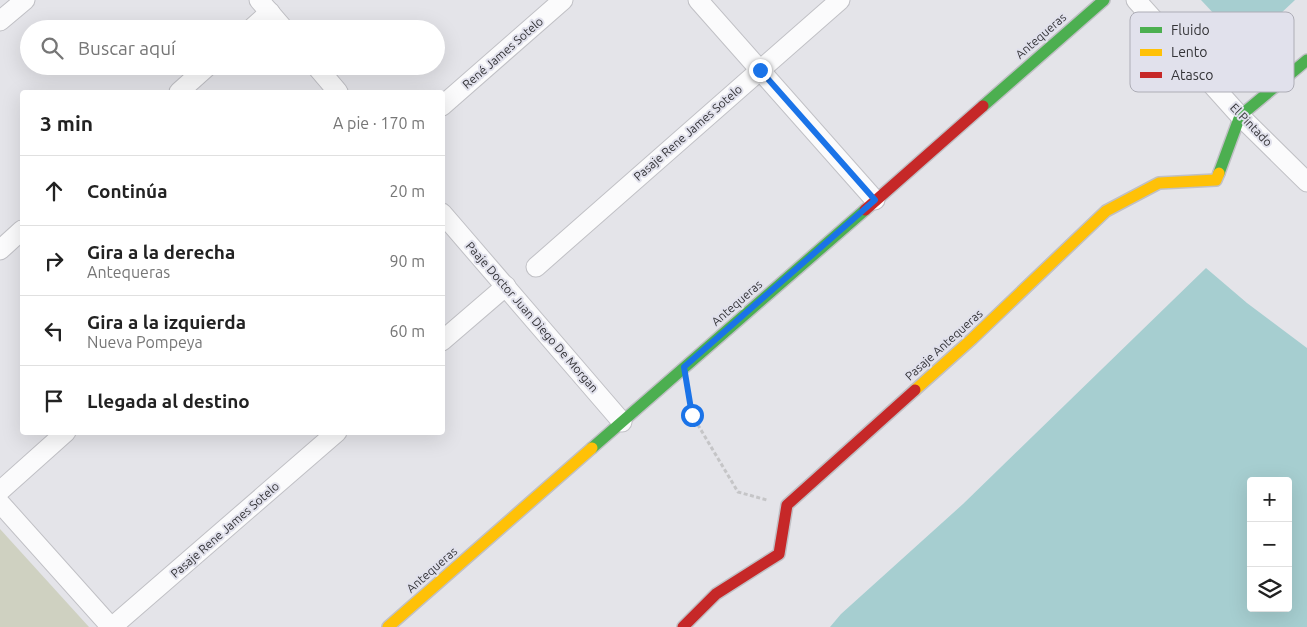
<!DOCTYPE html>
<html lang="es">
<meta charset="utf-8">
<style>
body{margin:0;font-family:Ubuntu,sans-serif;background:#f2f2f2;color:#222}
.controls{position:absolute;right:15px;bottom:15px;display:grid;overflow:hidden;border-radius:5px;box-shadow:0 5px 20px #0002}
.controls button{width:45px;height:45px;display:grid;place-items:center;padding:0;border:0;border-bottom:1px solid #e0e0e0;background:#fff;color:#222;font:25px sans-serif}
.stop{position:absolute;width:15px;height:15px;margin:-11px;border:4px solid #1a73e8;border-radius:50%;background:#fff}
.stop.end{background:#1a73e8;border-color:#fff;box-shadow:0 1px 5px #0008}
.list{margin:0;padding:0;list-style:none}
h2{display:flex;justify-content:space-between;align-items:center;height:65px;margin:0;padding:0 20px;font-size:21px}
h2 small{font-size:16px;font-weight:400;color:#767676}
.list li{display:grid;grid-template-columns:32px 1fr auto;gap:15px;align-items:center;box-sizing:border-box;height:70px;padding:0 20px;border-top:1px solid #e0e0e0}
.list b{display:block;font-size:19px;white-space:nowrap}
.list p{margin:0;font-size:16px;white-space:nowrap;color:#767676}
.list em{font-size:16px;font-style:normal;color:#767676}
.icon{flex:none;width:28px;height:28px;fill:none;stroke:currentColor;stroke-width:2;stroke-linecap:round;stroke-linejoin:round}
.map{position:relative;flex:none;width:1307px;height:627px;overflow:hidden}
.search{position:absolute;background:#fff;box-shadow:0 5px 20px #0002;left:20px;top:20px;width:425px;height:55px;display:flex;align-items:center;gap:12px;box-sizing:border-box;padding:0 18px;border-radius:28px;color:#767676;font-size:19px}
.panel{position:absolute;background:#fff;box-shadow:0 5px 20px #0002;left:20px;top:90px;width:425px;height:345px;border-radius:5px}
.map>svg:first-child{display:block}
.green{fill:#cfd1c1}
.water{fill:#a6ced0;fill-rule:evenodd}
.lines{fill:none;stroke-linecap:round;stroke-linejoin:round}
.street-casing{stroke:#c0c0c5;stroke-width:21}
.fast-casing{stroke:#c0c0c5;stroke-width:14}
.slow-casing{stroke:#c0c0c5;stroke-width:14}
.jam-casing{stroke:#c0c0c5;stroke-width:14}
.path{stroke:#c5c5c7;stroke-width:3;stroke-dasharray:4 2.5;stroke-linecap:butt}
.street{stroke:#fbfbfc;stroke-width:19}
.fast{stroke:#4caf50;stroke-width:11}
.slow{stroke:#ffc107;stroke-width:11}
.jam{stroke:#c62828;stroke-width:11}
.route{stroke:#1a73e8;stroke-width:6}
.labels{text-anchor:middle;stroke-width:4;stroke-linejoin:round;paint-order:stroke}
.street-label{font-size:12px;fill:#343438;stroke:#e1e1ec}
.key{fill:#e1e1ec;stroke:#adadb6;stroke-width:1}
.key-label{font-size:14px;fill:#343438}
</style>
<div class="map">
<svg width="1307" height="627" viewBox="0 0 1307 627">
<rect width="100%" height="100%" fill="#e4e4e9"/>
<polygon class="green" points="0,529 89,627 0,627"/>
<g class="water">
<polygon points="1201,0 1295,0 1245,47"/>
<path d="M1206,268L1247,303L1307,348V627H830L841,614L963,504ZM1251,481H1288V608H1251Z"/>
</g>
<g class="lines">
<defs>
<g id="street">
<polyline points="259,0 284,29"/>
<polyline points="698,0 875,200"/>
<polyline points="1136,0 1240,116 1307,182"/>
<polyline points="0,21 25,0"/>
<polyline points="251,29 270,12"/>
<polyline points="316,66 338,92"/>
<polyline points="179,92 208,66"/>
<polyline points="442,106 563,0"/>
<polyline points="442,213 622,422"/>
<polyline points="0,250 22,230"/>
<polyline points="536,267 840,0"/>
<polyline points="442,341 506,286"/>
<polyline points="0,491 66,432"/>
<polyline points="0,503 111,627"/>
<polyline points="112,627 337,432"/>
</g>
<g id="fast">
<polyline points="983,106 1104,0"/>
<polyline points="1219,173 1240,116 1307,60"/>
<polyline points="592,448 865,210"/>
</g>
<g id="slow">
<polyline points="915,390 972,339 1106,211 1159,183 1216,180 1219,173"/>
<polyline points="388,627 592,448"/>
</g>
<g id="jam">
<polyline points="865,210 983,106"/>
<polyline points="683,627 716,594 779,554 787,505 915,390"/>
</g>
</defs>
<use href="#street" class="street-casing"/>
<use href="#fast" class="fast-casing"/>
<use href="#slow" class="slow-casing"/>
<use href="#jam" class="jam-casing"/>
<polyline class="path" points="688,394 692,415 738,492 767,500"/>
<use href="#street" class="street"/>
<use href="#fast" class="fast"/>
<use href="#slow" class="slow"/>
<use href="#jam" class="jam"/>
</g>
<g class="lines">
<polyline class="route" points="692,415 684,367 875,200 760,70"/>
</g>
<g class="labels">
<g class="street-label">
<text transform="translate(1041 36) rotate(-41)" y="4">Antequeras</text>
<text transform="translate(503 53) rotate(-41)" y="4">René James Sotelo</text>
<text transform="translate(1251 125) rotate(46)" y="4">El Pintado</text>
<text transform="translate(688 133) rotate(-41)" y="4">Pasaje Rene James Sotelo</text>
<text transform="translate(737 303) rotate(-41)" y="4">Antequeras</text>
<text transform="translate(532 317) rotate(49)" y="4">Paaje Doctor Juan Diego De Morgan</text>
<text transform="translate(944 345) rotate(-42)" y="4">Pasaje Antequeras</text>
<text transform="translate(225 530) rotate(-41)" y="4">Pasaje Rene James Sotelo</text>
<text transform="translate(432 570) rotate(-41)" y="4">Antequeras</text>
</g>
</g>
<rect x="1130" y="12" width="164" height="80" rx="8" class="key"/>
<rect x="1140" y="27" width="22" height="6" fill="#4caf50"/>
<rect x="1140" y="49" width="22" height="7" fill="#ffc107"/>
<rect x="1140" y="72" width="22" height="6" fill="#c62828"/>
<g class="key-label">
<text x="1171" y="35">Fluido</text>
<text x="1171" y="57">Lento</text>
<text x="1171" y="80">Atasco</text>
</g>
</svg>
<div class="controls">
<button>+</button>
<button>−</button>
<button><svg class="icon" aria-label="layers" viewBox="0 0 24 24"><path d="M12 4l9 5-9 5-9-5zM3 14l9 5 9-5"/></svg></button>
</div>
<div class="stop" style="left:692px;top:415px"></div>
<div class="stop end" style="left:760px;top:70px"></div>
<div class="search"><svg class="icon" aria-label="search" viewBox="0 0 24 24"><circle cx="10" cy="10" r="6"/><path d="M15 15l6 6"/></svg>Buscar aquí</div>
<section class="panel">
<h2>3 min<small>A pie · 170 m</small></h2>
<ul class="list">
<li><svg class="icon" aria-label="ahead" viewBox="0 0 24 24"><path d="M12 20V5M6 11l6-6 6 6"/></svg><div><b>Continúa</b></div><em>20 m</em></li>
<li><svg class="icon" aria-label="right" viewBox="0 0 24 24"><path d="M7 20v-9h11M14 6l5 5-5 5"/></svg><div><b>Gira a la derecha</b><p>Antequeras</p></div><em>90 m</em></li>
<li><svg class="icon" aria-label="left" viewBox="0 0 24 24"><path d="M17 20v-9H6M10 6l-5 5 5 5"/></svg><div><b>Gira a la izquierda</b><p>Nueva Pompeya</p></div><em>60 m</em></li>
<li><svg class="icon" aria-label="arrive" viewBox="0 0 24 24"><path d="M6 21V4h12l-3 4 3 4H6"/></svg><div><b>Llegada al destino</b></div></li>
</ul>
</section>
</div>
